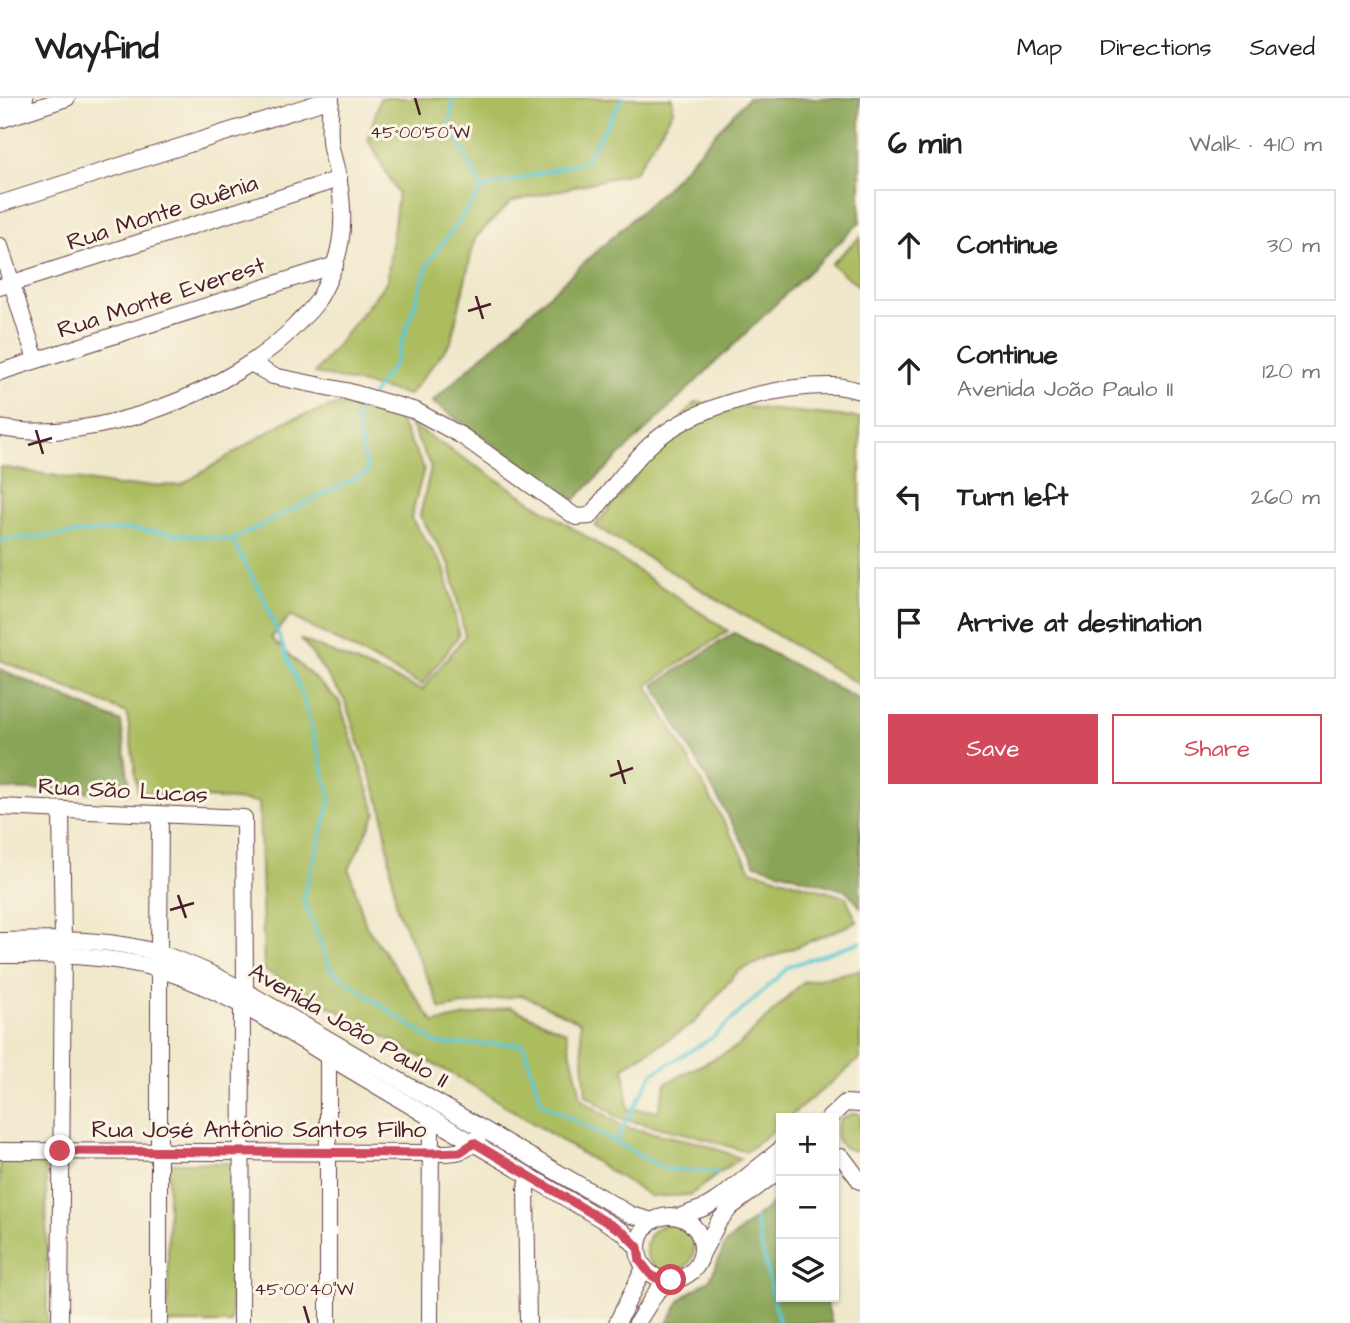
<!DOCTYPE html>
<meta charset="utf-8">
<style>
body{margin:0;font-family:"Architects Daughter",sans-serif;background:#f6f6f6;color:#202124}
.controls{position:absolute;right:21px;bottom:21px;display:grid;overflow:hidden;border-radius:0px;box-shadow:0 2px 5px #0004}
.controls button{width:63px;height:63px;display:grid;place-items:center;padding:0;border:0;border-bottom:2px solid #e0e0e0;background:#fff;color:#202124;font:35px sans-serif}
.stop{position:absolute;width:21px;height:21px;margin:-16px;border:5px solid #d1495b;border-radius:50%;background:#fff}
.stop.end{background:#d1495b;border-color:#fff;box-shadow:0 2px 7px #0008}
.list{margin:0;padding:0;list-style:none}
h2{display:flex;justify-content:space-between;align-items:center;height:91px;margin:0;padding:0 28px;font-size:30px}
h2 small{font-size:23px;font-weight:400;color:#757577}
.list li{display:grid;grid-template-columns:46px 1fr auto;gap:21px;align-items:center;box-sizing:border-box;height:112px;margin:0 14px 14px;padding:0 14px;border:2px solid #e0e0e0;border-radius:0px}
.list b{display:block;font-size:26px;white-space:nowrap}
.list p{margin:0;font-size:23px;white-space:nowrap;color:#757577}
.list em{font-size:23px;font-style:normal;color:#757577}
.actions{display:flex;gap:14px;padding:21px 28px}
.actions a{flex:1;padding:16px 0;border:2px solid #d1495b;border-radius:0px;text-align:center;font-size:24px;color:#d1495b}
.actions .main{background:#d1495b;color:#fff}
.icon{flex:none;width:38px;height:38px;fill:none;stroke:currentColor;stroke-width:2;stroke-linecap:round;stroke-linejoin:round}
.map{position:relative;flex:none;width:860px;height:1225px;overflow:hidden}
header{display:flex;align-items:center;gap:42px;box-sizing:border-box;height:98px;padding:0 35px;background:#fff;border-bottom:2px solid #e0e0e0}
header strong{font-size:33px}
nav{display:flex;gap:38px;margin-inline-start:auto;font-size:24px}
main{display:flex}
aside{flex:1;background:#fff}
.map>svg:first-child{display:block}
.green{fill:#acbd60;stroke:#7b6e46;stroke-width:2}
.forest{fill:#89a456;stroke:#6a6240;stroke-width:2}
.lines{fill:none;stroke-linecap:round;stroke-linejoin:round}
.stream{stroke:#5bc8d3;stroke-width:3.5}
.minor-casing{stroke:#633d43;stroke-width:18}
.minor{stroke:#fff;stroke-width:16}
.route{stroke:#d1495b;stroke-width:9}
.ticks{fill:none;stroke:#4a1f2b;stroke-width:2.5}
.labels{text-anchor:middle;stroke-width:6;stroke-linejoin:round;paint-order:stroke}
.street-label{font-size:24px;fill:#4a1f2b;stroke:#fcf5e5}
.ticks-label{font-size:18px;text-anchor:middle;fill:#4a1f2b;stroke:#fcf5e5;stroke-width:6;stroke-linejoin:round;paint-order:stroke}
</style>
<header>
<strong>Wayfind</strong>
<nav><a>Map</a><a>Directions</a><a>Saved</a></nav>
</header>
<main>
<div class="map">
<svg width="860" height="1225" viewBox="0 0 860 1225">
<rect width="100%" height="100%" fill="#fcf5e5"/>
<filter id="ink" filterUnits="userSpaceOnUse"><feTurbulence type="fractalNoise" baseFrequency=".0143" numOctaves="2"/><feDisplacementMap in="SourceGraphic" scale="14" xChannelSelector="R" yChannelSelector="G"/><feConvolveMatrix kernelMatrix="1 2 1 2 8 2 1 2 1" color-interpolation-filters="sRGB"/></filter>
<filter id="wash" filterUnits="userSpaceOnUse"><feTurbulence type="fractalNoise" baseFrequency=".00686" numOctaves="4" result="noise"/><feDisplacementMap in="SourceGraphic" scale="28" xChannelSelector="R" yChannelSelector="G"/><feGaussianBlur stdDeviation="1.57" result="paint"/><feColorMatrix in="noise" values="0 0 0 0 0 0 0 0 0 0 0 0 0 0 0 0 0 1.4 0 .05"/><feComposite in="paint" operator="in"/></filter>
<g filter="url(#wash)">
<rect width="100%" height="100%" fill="#f0e8cb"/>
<g class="green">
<polygon points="380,0 672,0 673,13 635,74 511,104 475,140 451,244 409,297 315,275 387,183 398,96 368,41"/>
<polygon points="860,139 860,189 831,166"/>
<polygon points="695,304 860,320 860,587 595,428"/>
<polygon points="340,306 398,320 424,370 411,420 444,470 459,537 422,587 290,518 271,540 339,603 376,715 349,771 366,828 434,925 510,909 566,934 582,1002 624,1029 701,1045 740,1060 690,1097 652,1099 475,989 264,872 259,704 138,695 127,615 0,562 0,369 118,388 181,387 286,323"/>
<polygon points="410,326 590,441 728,533 647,587 751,772 846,799 857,824 738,873 693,926 624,969 628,1011 658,1013 666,985 737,949 803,884 860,872 860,961 788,1020 781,1020 781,1026 746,1054 697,1038 621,1021 586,997 580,924 522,897 441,911 397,811 382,711 344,601 302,542 422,592 465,538 450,467 420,418 431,369"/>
<path d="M853,1015L860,1016V1052C840,1055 830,1038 841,1021Z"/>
<polygon points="0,1060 46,1060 47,1225 0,1225"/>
<rect x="168" y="1065" width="63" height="160"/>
<circle cx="670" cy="1150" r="24"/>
</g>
<g class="forest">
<polygon points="748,0 860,0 860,124 574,402 432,304 666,90"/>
<polygon points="734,535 860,602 860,809 847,793 755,766 654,587"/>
<polygon points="0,571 121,624 130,695 0,691"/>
<polygon points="781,1098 781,1199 825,1199 832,1225 667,1225 682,1200 710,1181 726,1145"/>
</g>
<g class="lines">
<g class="stream">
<polyline points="453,0 450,25 482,91"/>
<polyline points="372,297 395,265 429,164 482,91 585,63 623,0"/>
<polyline points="0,442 130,431 232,442"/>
<polyline points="232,442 262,496 302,596 331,701 303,800 331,872 437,946 523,946 542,1005 665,1071 718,1074"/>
<polyline points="232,442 368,374 355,320 368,303"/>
<polyline points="615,1044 653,975 712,940 790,868 860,844"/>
<polyline points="755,1121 779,1225"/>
</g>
</g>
</g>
<g filter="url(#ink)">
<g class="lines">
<defs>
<g id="minor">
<polyline points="0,8 25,0"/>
<polyline points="0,22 67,0"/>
<polyline points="0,106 331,1"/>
<polyline points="0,148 36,262"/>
<polyline points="0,189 339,81"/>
<path d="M251,265L273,278L346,293L416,313L462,338L576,419L590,418C609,395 627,369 649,348C691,308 777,287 834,288C842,288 852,291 860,293"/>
<polyline points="0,274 335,167"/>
<path d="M0,330C92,348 234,294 297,226C304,218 313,211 318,202C324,192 330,179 334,168C345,139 344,109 338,79C336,67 331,55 330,43C329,29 330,14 331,0"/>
<polyline points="0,709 244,720 245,893 242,909 241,1225"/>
<path d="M0,843C53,842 110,839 161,856C191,865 218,879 245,893L631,1117L652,1123"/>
<polyline points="159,855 160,717"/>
<path d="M0,857C53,857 106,856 158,871C221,889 297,940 354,974C444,1028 534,1081 623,1134L637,1149"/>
<polyline points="829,1020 845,1005 860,1006"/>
<path d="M0,1053L431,1055C449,1055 467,1057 478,1039"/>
<polyline points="842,1059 860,1083"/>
<circle cx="670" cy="1150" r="32"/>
<polyline points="679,1119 706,1109 722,1099 781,1051"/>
<polyline points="702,1155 719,1123 731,1109 781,1071"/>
<polyline points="60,1225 63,842 61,713"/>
<polyline points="159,1225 159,871"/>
<polyline points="328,1225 328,959"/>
<polyline points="430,1225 431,1020"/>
<polyline points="528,1225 526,1091 530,1079"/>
<polyline points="617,1225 644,1170"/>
<polyline points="637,1225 657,1193 671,1183"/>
</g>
</defs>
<use href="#minor" class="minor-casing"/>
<use href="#minor" class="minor"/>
</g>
</g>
<g class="lines" filter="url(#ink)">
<polyline class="route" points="60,1053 431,1055 460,1054 474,1045 623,1134 638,1149 640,1163 650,1176 656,1180 671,1182"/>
</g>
<path class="ticks" d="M415,0L420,17M476,198L483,221M468,213L491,206M36,332L43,356M28,347L52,340M618,662L625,686M610,678L633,670M178,797L186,820M170,812L194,805M304,1208L309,1225"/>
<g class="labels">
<g class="street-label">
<text transform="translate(162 114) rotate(-18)" y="8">Rua Monte Quênia</text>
<text transform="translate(161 199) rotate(-18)" y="8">Rua Monte Everest</text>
<text transform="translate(123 692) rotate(3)" y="8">Rua São Lucas</text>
<text transform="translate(349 927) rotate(30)" y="8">Avenida João Paulo II</text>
<text x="259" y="1039">Rua José Antônio Santos Filho</text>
</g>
</g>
<g class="ticks-label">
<text x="420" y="40">45°00'50"W</text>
<text x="304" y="1197">45°00'40"W</text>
</g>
</svg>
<div class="controls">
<button>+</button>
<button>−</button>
<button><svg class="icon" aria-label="layers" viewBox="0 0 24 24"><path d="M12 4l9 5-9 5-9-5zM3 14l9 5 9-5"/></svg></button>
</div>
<div class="stop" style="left:671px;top:1182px"></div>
<div class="stop end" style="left:60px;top:1053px"></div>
</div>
<aside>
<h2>6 min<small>Walk · 410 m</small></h2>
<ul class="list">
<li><svg class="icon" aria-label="ahead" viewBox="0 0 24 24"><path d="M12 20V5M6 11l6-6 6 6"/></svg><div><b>Continue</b></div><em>30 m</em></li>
<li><svg class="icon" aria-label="ahead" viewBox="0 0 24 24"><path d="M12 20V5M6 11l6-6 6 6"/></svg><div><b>Continue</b><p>Avenida João Paulo II</p></div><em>120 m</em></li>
<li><svg class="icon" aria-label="left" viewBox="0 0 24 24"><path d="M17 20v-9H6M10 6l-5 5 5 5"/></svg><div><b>Turn left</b></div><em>260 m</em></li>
<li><svg class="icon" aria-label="arrive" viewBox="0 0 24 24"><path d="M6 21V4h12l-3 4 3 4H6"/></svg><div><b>Arrive at destination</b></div></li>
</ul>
<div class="actions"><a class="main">Save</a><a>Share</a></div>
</aside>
</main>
